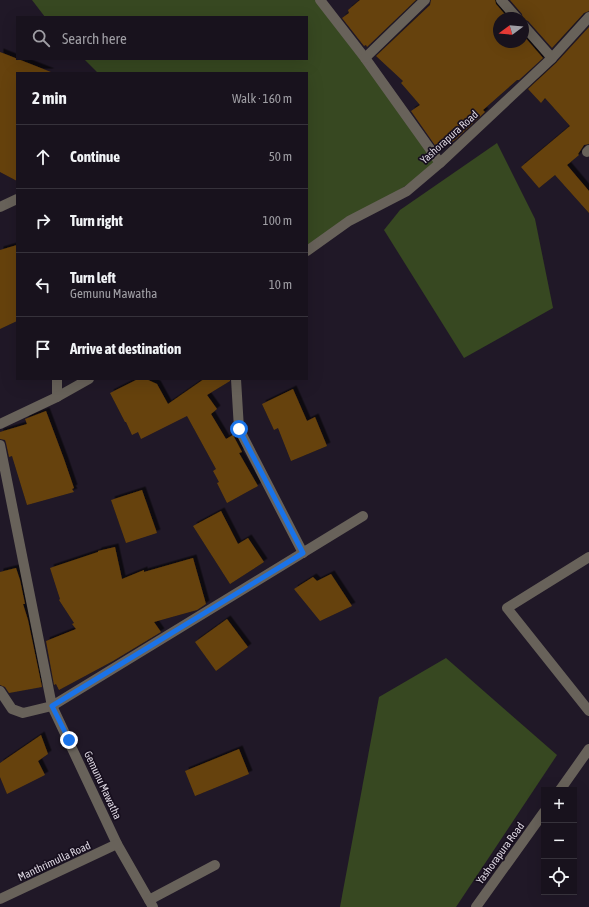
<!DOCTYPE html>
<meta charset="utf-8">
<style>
body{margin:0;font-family:"Asap Condensed",sans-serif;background:#25202a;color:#f1f3f6}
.controls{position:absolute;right:12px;bottom:12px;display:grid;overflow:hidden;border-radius:0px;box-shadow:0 4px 16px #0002}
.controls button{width:36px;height:36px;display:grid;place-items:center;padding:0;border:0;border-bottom:1px solid #36323b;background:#18121d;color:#f1f3f6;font:20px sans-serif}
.compass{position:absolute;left:493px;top:12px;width:36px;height:36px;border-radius:50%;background:#18121d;box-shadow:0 4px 16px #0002;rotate:254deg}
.stop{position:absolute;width:12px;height:12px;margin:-9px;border:3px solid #1a73e8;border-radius:50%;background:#fff}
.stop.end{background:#1a73e8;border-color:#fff;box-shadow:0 1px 4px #0008}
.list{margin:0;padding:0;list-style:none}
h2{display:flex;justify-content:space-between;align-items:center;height:52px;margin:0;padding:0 16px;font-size:17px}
h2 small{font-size:13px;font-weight:400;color:#9f9ea4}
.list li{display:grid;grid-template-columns:26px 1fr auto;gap:12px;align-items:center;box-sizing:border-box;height:64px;padding:0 16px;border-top:1px solid #36323b}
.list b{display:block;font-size:15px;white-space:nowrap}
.list p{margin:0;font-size:13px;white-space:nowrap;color:#9f9ea4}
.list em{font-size:13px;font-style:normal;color:#9f9ea4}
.icon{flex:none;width:22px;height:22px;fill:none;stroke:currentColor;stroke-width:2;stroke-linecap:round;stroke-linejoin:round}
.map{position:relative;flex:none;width:589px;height:907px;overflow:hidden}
.search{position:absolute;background:#18121d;box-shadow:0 4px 16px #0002;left:16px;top:16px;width:292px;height:44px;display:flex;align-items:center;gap:10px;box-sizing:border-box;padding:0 14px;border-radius:0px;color:#9f9ea4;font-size:15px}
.panel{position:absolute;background:#18121d;box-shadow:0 4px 16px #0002;left:16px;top:72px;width:292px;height:308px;border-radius:0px}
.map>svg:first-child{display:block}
.green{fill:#374821}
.building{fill:#66420b;filter:url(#shadow)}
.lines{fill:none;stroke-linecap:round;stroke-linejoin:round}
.minor{stroke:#68625a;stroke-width:10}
.route{stroke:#1a73e8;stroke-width:5}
.labels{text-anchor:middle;stroke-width:3.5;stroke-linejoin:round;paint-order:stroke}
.street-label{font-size:11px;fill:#ddd7e2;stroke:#170f1e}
</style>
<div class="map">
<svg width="589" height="907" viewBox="0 0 589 907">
<defs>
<filter id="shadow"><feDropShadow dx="3.5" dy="-3.5" stdDeviation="0" flood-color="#0009"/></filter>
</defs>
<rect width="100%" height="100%" fill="#201827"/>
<g class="green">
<polygon points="32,0 320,0 440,163 307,251 307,73 98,73 84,59 307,59 307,17 45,17"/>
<polygon points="497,143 535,219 553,308 464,358 384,230 400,210"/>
<polygon points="446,658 557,755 456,907 340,907 379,697"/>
</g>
<g class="building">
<polygon points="360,0 416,0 367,47 366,45 364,46 342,18 349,13 348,10"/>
<polygon points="431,0 495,0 496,4 508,18 499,18 499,42 523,42 523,35 543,58 519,80 517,80 483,110 485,112 455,140 439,151 411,111 420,105 401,83 403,81 376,56 430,5"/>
<polygon points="510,0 589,0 589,11 584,13 552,48 528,21 523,19 522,14"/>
<polygon points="589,27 589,144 584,145 578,154 579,155 567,165 589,191 589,213 555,175 539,188 521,167 570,126 545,98 541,103 528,89 556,63"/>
<polygon points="0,52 51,72 17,73 17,181 0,172"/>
<polygon points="17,245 17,321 0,329 0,250"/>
<polygon points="138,379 146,379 157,384 168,404 204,379 230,379 230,381 207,395 217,409 211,414 226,439 233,435 242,452 239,453 258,486 227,503 217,483 219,482 213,471 216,469 187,416 141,439 138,432 132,435 126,422 125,422 110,393"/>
<polygon points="293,389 307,421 315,417 327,446 291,461 278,428 274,430 262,404"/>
<polygon points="46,411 64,459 74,488 72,489 74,492 27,505 12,456 9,457 6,443 5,440 0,439 0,432 27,424 25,419"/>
<polygon points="142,490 157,533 126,543 111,500"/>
<polygon points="221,511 238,544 248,538 264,562 230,584 193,526"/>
<polygon points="115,547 122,579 144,570 144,572 193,558 206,604 197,610 154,622 161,632 113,661 59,690 56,684 54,685 46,641 76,629 72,624 74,623 59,600 60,599 50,568 98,552 98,551"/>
<polygon points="16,568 20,580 25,604 23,604 28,620 42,687 9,693 5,687 0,685 0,572"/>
<polygon points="331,574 352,606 320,621 294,589 313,577 317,581"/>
<polygon points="227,619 248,647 216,671 195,642"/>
<polygon points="41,735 48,754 38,761 45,775 7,794 0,777 0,763"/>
<polygon points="239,749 249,774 195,796 185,771"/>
</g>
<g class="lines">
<g class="minor">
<polyline points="320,0 365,58 440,163"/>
<polyline points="501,0 517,18"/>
<polyline points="523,25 552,58"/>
<polyline points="365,58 425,0"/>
<polyline points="587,152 589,150"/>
<polyline points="0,207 17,199"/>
<polyline points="307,251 349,221 407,191 440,163 552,58 589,17"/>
<polyline points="57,379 57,397"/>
<polyline points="236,379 239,429 303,553"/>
<polyline points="0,424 57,397 89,379"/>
<polyline points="0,445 52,706 363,516"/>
<polyline points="589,557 507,608 589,711"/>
<polyline points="0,691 12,709 23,713 52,706 117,844 153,907"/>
<polyline points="560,790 589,749"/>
<polyline points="0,899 117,844"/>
<polyline points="149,900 215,865"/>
<polyline points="476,907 544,812"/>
</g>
</g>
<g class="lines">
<polyline class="route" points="69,740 52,706 303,553 239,429"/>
</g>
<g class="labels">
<g class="street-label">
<text transform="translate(449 137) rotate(-42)" y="4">Yashorapura Road</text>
<text transform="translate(103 785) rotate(65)" y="4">Gemunu Mawatha</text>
<text transform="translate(500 853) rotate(-54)" y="4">Yashorapura Road</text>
<text transform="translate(54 861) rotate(-25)" y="4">Manthrimulla Road</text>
</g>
</g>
</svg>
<div class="controls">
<button>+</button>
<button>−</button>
<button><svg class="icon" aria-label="locate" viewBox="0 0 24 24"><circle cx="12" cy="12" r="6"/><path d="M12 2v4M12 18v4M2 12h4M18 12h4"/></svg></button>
</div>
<svg class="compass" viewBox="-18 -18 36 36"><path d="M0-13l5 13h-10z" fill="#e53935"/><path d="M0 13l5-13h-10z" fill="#9f9ea4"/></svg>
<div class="stop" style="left:239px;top:429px"></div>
<div class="stop end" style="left:69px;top:740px"></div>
<div class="search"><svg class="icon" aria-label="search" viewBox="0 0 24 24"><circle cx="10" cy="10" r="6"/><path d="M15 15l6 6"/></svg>Search here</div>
<section class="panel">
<h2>2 min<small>Walk · 160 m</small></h2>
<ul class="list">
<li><svg class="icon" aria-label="ahead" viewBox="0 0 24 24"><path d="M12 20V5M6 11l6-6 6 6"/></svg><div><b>Continue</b></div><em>50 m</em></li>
<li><svg class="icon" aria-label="right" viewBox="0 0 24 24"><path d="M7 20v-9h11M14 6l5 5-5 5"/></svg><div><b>Turn right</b></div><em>100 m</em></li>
<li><svg class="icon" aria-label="left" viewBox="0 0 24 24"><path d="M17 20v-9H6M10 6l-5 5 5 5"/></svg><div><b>Turn left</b><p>Gemunu Mawatha</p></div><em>10 m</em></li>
<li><svg class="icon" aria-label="arrive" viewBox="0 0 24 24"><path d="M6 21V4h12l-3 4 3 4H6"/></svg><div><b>Arrive at destination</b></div></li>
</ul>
</section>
</div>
